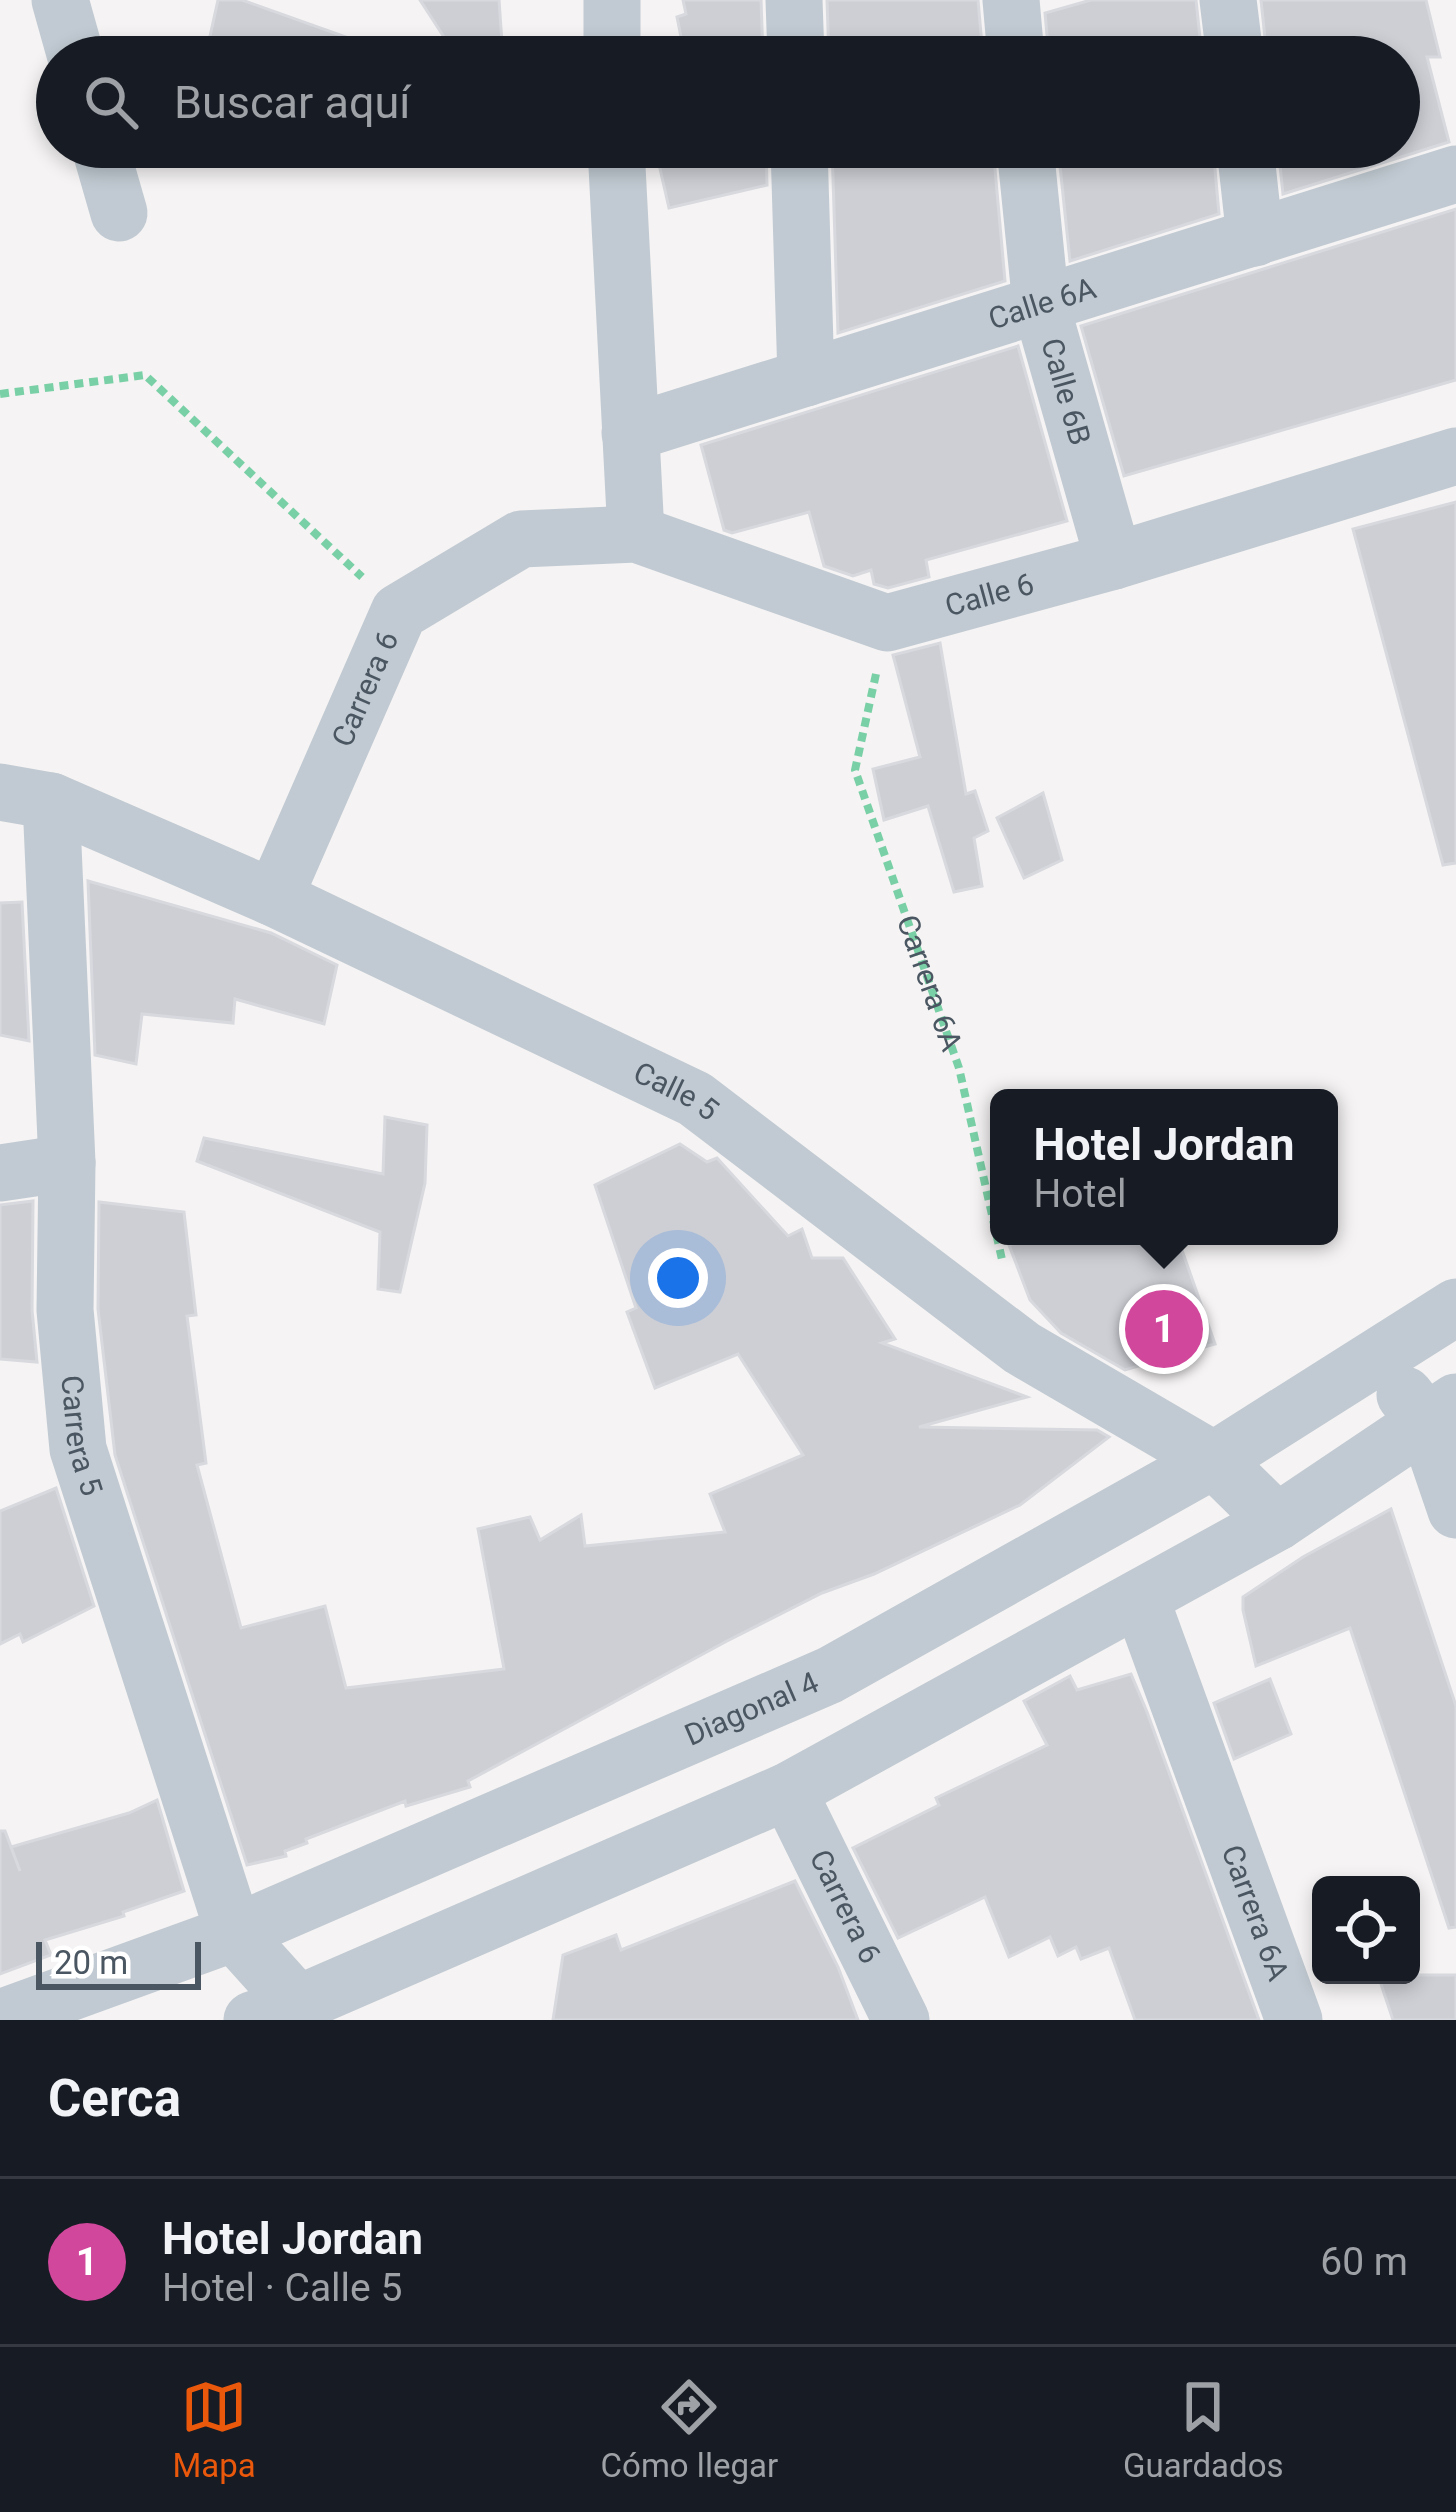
<!DOCTYPE html>
<html lang="es">
<meta charset="utf-8">
<style>
body{margin:0;font-family:Roboto,sans-serif;background:#20242c;color:#f1f3f6}
.controls{position:absolute;right:36px;bottom:36px;display:grid;overflow:hidden;border-radius:18px;box-shadow:0 6px 18px #0003}
.controls button{width:108px;height:108px;display:grid;place-items:center;padding:0;border:0;border-bottom:3px solid #363941;background:#171b24;color:#f1f3f6;font:60px sans-serif}
.scale{position:absolute;left:36px;bottom:30px;width:165px;box-sizing:border-box;padding-left:12px;border:6px solid #4a5661;border-top:0;font-size:33px;line-height:42px;white-space:nowrap;color:#4a5661;-webkit-text-stroke:9px #fff;paint-order:stroke}
.you{position:absolute;left:678px;top:1278px;width:42px;height:42px;margin:-30px;border:9px solid #fff;border-radius:50%;background:#1a73e8;box-shadow:0 0 0 18px #1a73e833}
.badge{display:grid;place-items:center;width:78px;height:78px;border-radius:50%;background:#ea580c;color:#fff;font-size:39px;font-weight:700}
.pin{position:absolute;translate:-50% -50%;border:6px solid #fff;box-shadow:0 3px 12px #0006}
.popup{position:absolute;left:990px;top:1089px;width:348px;height:156px;box-sizing:border-box;display:grid;place-content:center;border-radius:18px;background:#171b24;filter:drop-shadow(0 3px 9px #0005);font-size:39px;white-space:nowrap;color:#9ea1a6}
.popup b{font-size:45px;color:#f1f3f6}
.popup::after{content:'';position:absolute;left:50%;top:100%;margin-left:-24px;border:24px solid transparent;border-top-color:#171b24}
.list{margin:0;padding:0;list-style:none}
h2{display:flex;justify-content:space-between;align-items:center;height:156px;margin:0;padding:0 48px;font-size:51px}
h2 small{font-size:39px;font-weight:400;color:#9ea1a6}
.list li{display:grid;grid-template-columns:78px 1fr auto;gap:36px;align-items:center;box-sizing:border-box;height:168px;padding:0 48px;border-top:3px solid #363941}
.list b{display:block;font-size:45px;white-space:nowrap}
.list p{margin:0;font-size:39px;white-space:nowrap;color:#9ea1a6}
.list em{font-size:39px;font-style:normal;color:#9ea1a6}
.icon{flex:none;width:66px;height:66px;fill:none;stroke:currentColor;stroke-width:2;stroke-linecap:round;stroke-linejoin:round}
.map{position:relative;flex:none;width:1456px;height:2020px;overflow:hidden}
.search{position:absolute;background:#171b24;box-shadow:0 6px 18px #0003;left:36px;right:36px;top:36px;height:132px;display:flex;align-items:center;gap:30px;box-sizing:border-box;padding:0 42px;border-radius:66px;color:#9ea1a6;font-size:45px}
.sheet{height:324px;background:#171b24}
nav{display:flex;justify-content:space-around;align-items:center;box-sizing:border-box;height:168px;border-top:3px solid #363941;background:#171b24;font-size:33px;color:#9ea1a6}
nav a{display:grid;justify-items:center;gap:6px}
nav .on{color:#ea580c}
.map>svg:first-child{display:block}
.building{fill:#cdcfd5;stroke:#d7d9de;stroke-width:3}
.lines{fill:none;stroke-linecap:round;stroke-linejoin:round}
.path{stroke:#7ad0a6;stroke-width:8;stroke-dasharray:9 6;stroke-linecap:butt}
.minor{stroke:#c1cad2;stroke-width:57}
.labels{text-anchor:middle;stroke-width:12;stroke-linejoin:round;paint-order:stroke}
.street-label{font-size:30px;fill:#4a5661;stroke:#fff}
</style>
<div class="map">
<svg width="1456" height="2020" viewBox="0 0 1456 2020">
<rect width="100%" height="100%" fill="#f5f3f3"/>
<g class="building">
<polygon points="218,0 242,0 385,51 384,57 245,57 209,41"/>
<polygon points="420,0 499,0 503,57 457,57"/>
<polygon points="683,0 761,0 763,57 685,57 677,17 686,14"/>
<polygon points="827,0 978,0 983,57 829,57"/>
<polygon points="1091,0 1196,0 1202,57 1049,57 1045,13"/>
<polygon points="1261,0 1426,0 1440,57 1427,57 1449,142 1283,194 1278,147 1399,147 1399,57 1267,57"/>
<polygon points="655,147 766,147 767,185 669,208"/>
<polygon points="832,147 993,147 1005,281 838,333"/>
<polygon points="1058,147 1213,147 1219,214 1070,261"/>
<polygon points="1456,209 1456,380 1124,476 1081,326"/>
<polygon points="1018,346 1067,521 926,560 929,577 888,588 874,584 871,570 853,576 824,566 809,512 732,533 724,530 701,445"/>
<polygon points="1456,502 1456,863 1443,865 1353,529"/>
<polygon points="940,643 966,794 975,791 988,831 974,838 982,886 954,892 928,806 884,820 873,769 920,757 893,655"/>
<polygon points="1043,793 1062,860 1024,878 997,818"/>
<polygon points="88,881 271,933 337,965 324,1024 235,999 233,1023 142,1014 136,1064 95,1055"/>
<polygon points="22,902 29,1041 0,1035 0,903"/>
<polygon points="385,1117 427,1125 425,1183 400,1292 378,1289 380,1232 197,1161 204,1138 383,1174"/>
<polygon points="680,1144 707,1162 717,1158 788,1236 802,1229 812,1258 843,1258 895,1339 882,1343 1027,1397 919,1427 1097,1430 1109,1437 1020,1505 874,1574 822,1593 727,1641 468,1781 470,1787 406,1806 405,1801 306,1839 307,1843 285,1851 286,1856 247,1865 115,1455 98,1309 99,1202 184,1212 196,1315 187,1316 206,1463 197,1465 241,1628 325,1606 346,1688 504,1669 478,1529 530,1517 540,1540 581,1515 585,1546 725,1532 710,1494 803,1455 738,1354 655,1388 627,1312 636,1308 595,1185"/>
<polygon points="33,1201 32,1310 37,1362 0,1359 0,1205"/>
<polygon points="1042,1236 1177,1236 1215,1344 1125,1370 1061,1333 1030,1300 1009,1245"/>
<polygon points="56,1488 94,1606 23,1642 20,1634 0,1644 0,1511"/>
<polygon points="1391,1509 1456,1706 1456,1927 1449,1928 1350,1628 1256,1666 1243,1610 1243,1597 1303,1557"/>
<polygon points="1131,1674 1147,1712 1259,2020 1135,2020 1109,1948 1081,1959 1076,1947 1058,1956 1050,1937 1009,1957 985,1897 898,1938 853,1848 939,1805 936,1798 1047,1745 1024,1701 1070,1676 1077,1690"/>
<polygon points="1270,1679 1291,1734 1234,1759 1214,1703"/>
<polygon points="157,1800 184,1891 123,1912 124,1916 45,1940 51,1955 0,1974 0,1831 5,1831 20,1871 11,1847 129,1813"/>
<polygon points="795,1881 838,1967 858,2020 553,2020 563,1955 616,1935 621,1950"/>
<polygon points="1378,1975 1456,1975 1456,2020 1393,2020"/>
</g>
<g class="lines">
<g class="path">
<polyline points="0,394 145,375 362,577"/>
<path id="s1" d="M876,674L855,770L959,1068L1003,1264"/>
</g>
<g class="minor">
<polyline points="60,0 76,57"/>
<polyline points="794,0 796,57"/>
<polyline points="1011,0 1016,57"/>
<polyline points="1228,0 1235,57"/>
<polyline points="612,57 612,0"/>
<polyline points="100,147 119,213"/>
<polyline points="616,147 636,534"/>
<polyline points="799,147 806,378"/>
<path id="s2" d="M1025,147L1041,305L1114,561"/>
<polyline points="1245,147 1255,238"/>
<path id="s3" d="M630,433L1456,174"/>
<path id="s4" d="M0,792L51,801L274,898L695,1099L1022,1348L1214,1460L1277,1522"/>
<path id="s5" d="M51,801L67,1163L65,1310L78,1449L234,1933L298,2004L296,2020"/>
<path id="s6" d="M274,898L399,612L521,539L636,534L887,623L1114,561L1456,456"/>
<polyline points="0,1173 67,1163"/>
<polyline points="1405,1395 1426,1422 1456,1510"/>
<path id="s7" d="M1141,1600L1294,2020"/>
<path id="s8" d="M788,1791L901,2020"/>
<path id="s9" d="M0,2018L234,1933L830,1675L1214,1460L1456,1307"/>
<polyline points="252,2020 298,2004 788,1791 1277,1522 1456,1402"/>
</g>
</g>
<g class="labels">
<g class="street-label">
<text dy="10" stroke="none"><textPath href="#s3" startOffset="432">Calle 6A</textPath></text>
<text dy="10" stroke="none"><textPath href="#s2" startOffset="249">Calle 6B</textPath></text>
<text dy="10" stroke="none"><textPath href="#s6" startOffset="942">Calle 6</textPath></text>
<text dy="10" stroke="none"><textPath href="#s6" startOffset="228">Carrera 6</textPath></text>
<text dy="10" stroke="none"><textPath href="#s1" startOffset="324">Carrera 6A</textPath></text>
<text dy="10" stroke="none"><textPath href="#s4" startOffset="741">Calle 5</textPath></text>
<text dy="10" stroke="none"><textPath href="#s5" startOffset="636">Carrera 5</textPath></text>
<text dy="10" stroke="none"><textPath href="#s9" startOffset="813">Diagonal 4</textPath></text>
<text dy="10" stroke="none"><textPath href="#s8" startOffset="129">Carrera 6</textPath></text>
<text dy="10" stroke="none"><textPath href="#s7" startOffset="333">Carrera 6A</textPath></text>
</g>
</g>
</svg>
<div class="controls">
<button><svg class="icon" aria-label="locate" viewBox="0 0 24 24"><circle cx="12" cy="12" r="6"/><path d="M12 2v4M12 18v4M2 12h4M18 12h4"/></svg></button>
</div>
<div class="scale">20 m</div>
<div class="you"></div>
<div class="pin badge" style="left:1164px;top:1329px;background:#d1479c">1</div>
<div class="popup"><b>Hotel Jordan</b>Hotel</div>
<div class="search"><svg class="icon" aria-label="search" viewBox="0 0 24 24"><circle cx="10" cy="10" r="6"/><path d="M15 15l6 6"/></svg>Buscar aquí</div>
</div>
<section class="sheet">
<h2>Cerca<small></small></h2>
<ul class="list">
<li><span class="badge" style="background:#d1479c">1</span><div><b>Hotel Jordan</b><p>Hotel · Calle 5</p></div><em>60 m</em></li>
</ul>
</section>
<nav>
<a class="on"><svg class="icon" aria-label="map" viewBox="0 0 24 24"><path d="M3 6l6-2 6 2 6-2v14l-6 2-6-2-6 2zM9 4v14M15 6v14"/></svg>Mapa</a>
<a><svg class="icon" aria-label="directions" viewBox="0 0 24 24"><path d="M12 3l9 9-9 9-9-9zM9 14v-3h6M13 9l2 2-2 2"/></svg>Cómo llegar</a>
<a><svg class="icon" aria-label="saved" viewBox="0 0 24 24"><path d="M7 4h10v16l-5-4-5 4z"/></svg>Guardados</a>
</nav>
